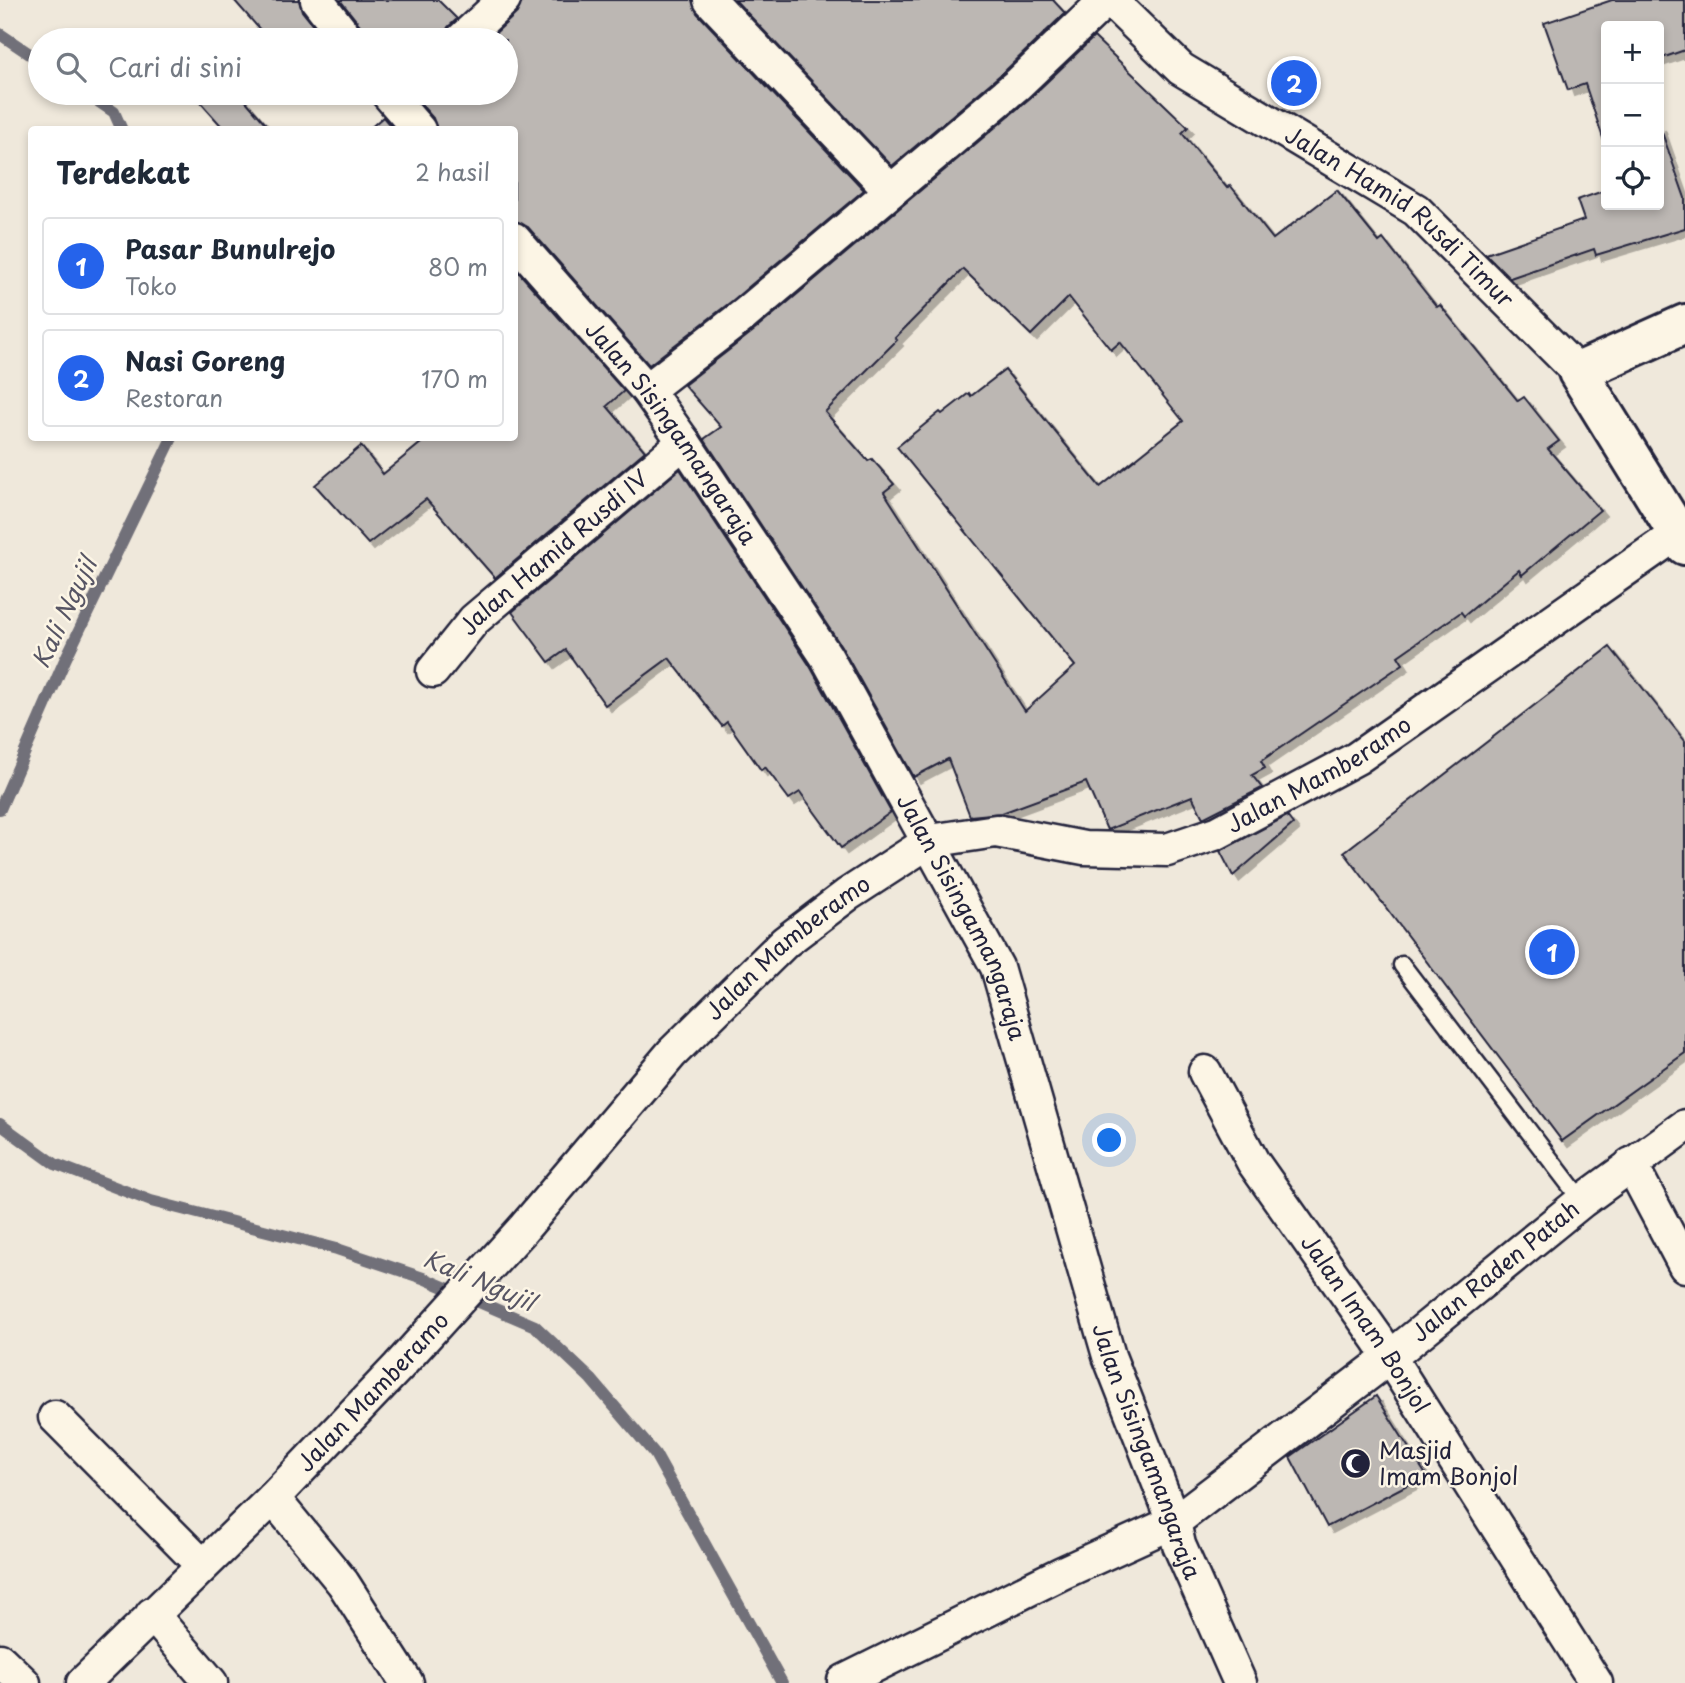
<!DOCTYPE html>
<html lang="id">
<meta charset="utf-8">
<style>
body{margin:0;font-family:"Playpen Sans",sans-serif;background:#f2f2f3;color:#1f2937}
.controls{position:absolute;right:21px;top:21px;display:grid;overflow:hidden;border-radius:7px;box-shadow:0 4px 10px #0003}
.controls button{width:63px;height:63px;display:grid;place-items:center;padding:0;border:0;border-bottom:2px solid #e0e1e3;background:#fff;color:#1f2937;font:35px sans-serif}
.you{position:absolute;left:1110px;top:1141px;width:24px;height:24px;margin:-18px;border:5px solid #fff;border-radius:50%;background:#1a73e8;box-shadow:0 0 0 10px #1a73e833}
.badge{display:grid;place-items:center;width:46px;height:46px;border-radius:50%;background:#2563eb;color:#fff;font-size:23px;font-weight:700}
.pin{position:absolute;translate:-50% -50%;border:4px solid #fff;box-shadow:0 2px 7px #0006}
.list{margin:0;padding:0;list-style:none}
h2{display:flex;justify-content:space-between;align-items:center;height:91px;margin:0;padding:0 28px;font-size:30px}
h2 small{font-size:23px;font-weight:400;color:#747a83}
.list li{display:grid;grid-template-columns:46px 1fr auto;gap:21px;align-items:center;box-sizing:border-box;height:98px;margin:0 14px 14px;padding:0 14px;border:2px solid #e0e1e3;border-radius:7px}
.list b{display:block;font-size:26px;white-space:nowrap}
.list p{margin:0;font-size:23px;white-space:nowrap;color:#747a83}
.list em{font-size:23px;font-style:normal;color:#747a83}
.icon{flex:none;width:38px;height:38px;fill:none;stroke:currentColor;stroke-width:2;stroke-linecap:round;stroke-linejoin:round}
.map{position:relative;flex:none;width:1685px;height:1683px;overflow:hidden}
.search{position:absolute;background:#fff;box-shadow:0 4px 10px #0003;left:28px;top:28px;width:490px;height:77px;display:flex;align-items:center;gap:18px;box-sizing:border-box;padding:0 24px;border-radius:38px;color:#747a83;font-size:26px}
.panel{position:absolute;background:#fff;box-shadow:0 4px 10px #0003;left:28px;top:126px;width:490px;height:315px;border-radius:7px}
.map>svg:first-child{display:block}
.lines{fill:none;stroke-linecap:round;stroke-linejoin:round}
.stream{stroke:#716f79;stroke-width:12}
.building{fill:#bcb7b3;stroke:#22223b;stroke-width:2;fill-rule:evenodd;filter:url(#shadow)}
.lane-casing{stroke:#22223b;stroke-width:21}
.street-casing{stroke:#22223b;stroke-width:37}
.secondary-casing{stroke:#22223b;stroke-width:44}
.lane{stroke:#fcf5e5;stroke-width:16}
.street{stroke:#fcf5e5;stroke-width:32}
.secondary{stroke:#fcf5e5;stroke-width:38}
.labels{text-anchor:middle;stroke-width:5;stroke-linejoin:round;paint-order:stroke}
.street-label{font-size:23px;fill:#22223b;stroke:#fcf5e5}
.poi-label{font-size:23px;fill:#22223b;stroke:#fcf5e5;text-anchor:start}
.water-label{font-size:24px;font-style:italic;fill:#575564;stroke:#fcf5e5}
</style>
<div class="map">
<svg width="1685" height="1683" viewBox="0 0 1685 1683">
<defs>
<filter id="shadow"><feDropShadow dx="6" dy="6" stdDeviation="0" flood-color="#0004"/></filter>
</defs>
<rect width="100%" height="100%" fill="#efe8db"/>
<filter id="ink" filterUnits="userSpaceOnUse"><feTurbulence type="fractalNoise" baseFrequency=".0143" numOctaves="2"/><feDisplacementMap in="SourceGraphic" scale="14" xChannelSelector="R" yChannelSelector="G"/><feConvolveMatrix kernelMatrix="1 2 1 2 8 2 1 2 1" color-interpolation-filters="sRGB"/></filter>
<g filter="url(#ink)">
<g class="lines">
<g class="stream">
<polyline points="0,34 40,61"/>
<polyline points="86,93 114,112 122,130"/>
<polyline points="0,809 65,660 172,438"/>
<polyline points="0,1124 55,1164 151,1201 337,1249 423,1278 535,1326 591,1379 655,1454 782,1683"/>
</g>
</g>
<g class="building">
<polygon points="234,0 299,0 302,11 317,30 305,40 269,40"/>
<polygon points="340,0 438,0 457,19 448,27 443,40 366,40 363,29"/>
<polygon points="522,0 692,0 697,13 864,190 732,301 649,365 528,227 514,221 514,130 437,130 433,118 411,93 506,93 506,40 488,40 517,13"/>
<polygon points="735,0 1053,0 1065,13 1006,70 892,166"/>
<polygon points="1612,0 1685,0 1685,50 1659,59 1659,26 1606,26 1606,147 1585,84 1568,90 1544,23"/>
<path d="M1094,37L1188,127L1182,133L1227,188L1230,185L1273,239L1337,190L1379,242L1383,239L1437,307L1440,305L1518,401L1524,397L1559,441L1548,449L1600,510L1522,575L1519,570L1464,616L1461,612L1398,656L1403,664L1261,761L1265,768L1252,775L1262,788L1203,818L1192,796L1107,830L1086,782L1002,813L970,816L948,759L914,777L841,646L704,439L721,427L684,385L756,329L1030,98ZM963,269L1031,335L1069,297L1111,350L1120,342L1183,421L1100,487L1005,370L971,396L969,393L942,414L940,412L897,447L1075,666L1025,711L884,492L894,484L872,459L868,461L825,412L897,340L895,338Z"/>
<polygon points="192,93 239,93 271,130 225,130"/>
<polygon points="383,117 394,130 368,130"/>
<polygon points="1659,124 1685,198 1685,228 1596,255 1594,249 1510,278 1486,254 1584,220 1577,200 1606,190 1606,205 1659,205"/>
<polygon points="514,267 624,391 607,406 645,451 495,578 426,499 368,544 315,485 361,446 383,474 427,438 514,438"/>
<polygon points="680,469 810,666 891,812 841,848 800,792 789,799 765,767 761,770 727,722 722,726 669,658 605,705 566,650 549,662 512,612"/>
<polygon points="1610,647 1685,741 1685,1053 1562,1141 1344,852"/>
<polygon points="1287,816 1293,824 1233,876 1220,851"/>
<polygon points="1376,1396 1426,1475 1327,1527 1290,1457"/>
</g>
<g class="lines">
<defs>
<polyline id="lane" points="1402,965 1582,1201"/>
<g id="street">
<polyline points="317,0 348,40"/>
<polyline points="710,0 890,190"/>
<path id="s1" d="M1110,0L1181,69L1416,210L1578,372"/>
<polyline points="461,40 504,0"/>
<polyline points="387,93 419,130"/>
<path id="s2" d="M514,239L647,390L684,442L826,656L997,967L1109,1356L1174,1522L1179,1545L1240,1683"/>
<polyline points="647,390 744,315 1018,84 1106,0"/>
<path id="s3" d="M433,671L474,620L684,442"/>
<path id="s4" d="M1205,1072L1253,1162L1378,1339L1596,1683"/>
<polyline points="1631,1164 1685,1266"/>
<polyline points="55,1417 202,1565"/>
<polyline points="273,1498 343,1583 407,1683"/>
<polyline points="152,1614 211,1683"/>
<polyline points="0,1660 24,1683"/>
<path id="s5" d="M844,1681L1062,1573L1174,1522L1389,1358L1582,1201L1685,1126"/>
<path id="s6" d="M83,1683L273,1498L398,1367L523,1229L672,1053L785,942L847,895L930,841L996,831L1084,848L1167,850L1217,833L1357,758L1678,533"/>
</g>
<polyline id="secondary" points="1685,324 1578,372 1685,545"/>
</defs>
<use href="#lane" class="lane-casing"/>
<use href="#street" class="street-casing"/>
<use href="#secondary" class="secondary-casing"/>
<use href="#lane" class="lane"/>
<use href="#street" class="street"/>
<use href="#secondary" class="secondary"/>
</g>
</g>
<defs>
<symbol id="mosque-disc" viewBox="-11 -11 22 22"><circle r="9.5" fill="#22223b" stroke="#fcf5e5"/><path d="M3.5-4.9A6 6 0 1 0 3.5 4.9A5 5 0 1 1 3.5-4.9Z" fill="#fff"/></symbol>
</defs>
<g fill-rule="evenodd">
<use href="#mosque-disc" x="1338" y="1446" width="35" height="35"/>
</g>
<g class="labels">
<g class="street-label">
<text dy="8" stroke="none"><textPath href="#s1" startOffset="364">Jalan Hamid Rusdi Timur</textPath></text>
<text dy="8" stroke="none"><textPath href="#s2" startOffset="250">Jalan Sisingamangaraja</textPath></text>
<text dy="8" stroke="none"><textPath href="#s3" startOffset="170">Jalan Hamid Rusdi IV</textPath></text>
<text dy="8" stroke="none"><textPath href="#s6" startOffset="1608">Jalan Mamberamo</textPath></text>
<text dy="8" stroke="none"><textPath href="#s2" startOffset="817">Jalan Sisingamangaraja</textPath></text>
<text dy="8" stroke="none"><textPath href="#s6" startOffset="1020">Jalan Mamberamo</textPath></text>
<text dy="8" stroke="none"><textPath href="#s5" startOffset="774">Jalan Raden Patah</textPath></text>
<text dy="8" stroke="none"><textPath href="#s4" startOffset="299">Jalan Imam Bonjol</textPath></text>
<text dy="8" stroke="none"><textPath href="#s6" startOffset="411">Jalan Mamberamo</textPath></text>
<text dy="8" stroke="none"><textPath href="#s2" startOffset="1384">Jalan Sisingamangaraja</textPath></text>
</g>
<g class="poi-label">
<text x="1379" y="1459">Masjid<tspan x="1379" dy="26">Imam Bonjol</tspan></text>
</g>
<g class="water-label">
<text transform="translate(65 613) rotate(-65)" y="8">Kali Ngujil</text>
<text transform="translate(479 1281) rotate(23)" y="8">Kali Ngujil</text>
</g>
</g>
</svg>
<div class="controls">
<button>+</button>
<button>−</button>
<button><svg class="icon" aria-label="locate" viewBox="0 0 24 24"><circle cx="12" cy="12" r="6"/><path d="M12 2v4M12 18v4M2 12h4M18 12h4"/></svg></button>
</div>
<div class="you"></div>
<div class="pin badge" style="left:1552px;top:952px">1</div>
<div class="pin badge" style="left:1294px;top:83px">2</div>
<div class="search"><svg class="icon" aria-label="search" viewBox="0 0 24 24"><circle cx="10" cy="10" r="6"/><path d="M15 15l6 6"/></svg>Cari di sini</div>
<section class="panel">
<h2>Terdekat<small>2 hasil</small></h2>
<ul class="list">
<li><span class="badge">1</span><div><b>Pasar Bunulrejo</b><p>Toko</p></div><em>80 m</em></li>
<li><span class="badge">2</span><div><b>Nasi Goreng</b><p>Restoran</p></div><em>170 m</em></li>
</ul>
</section>
</div>
